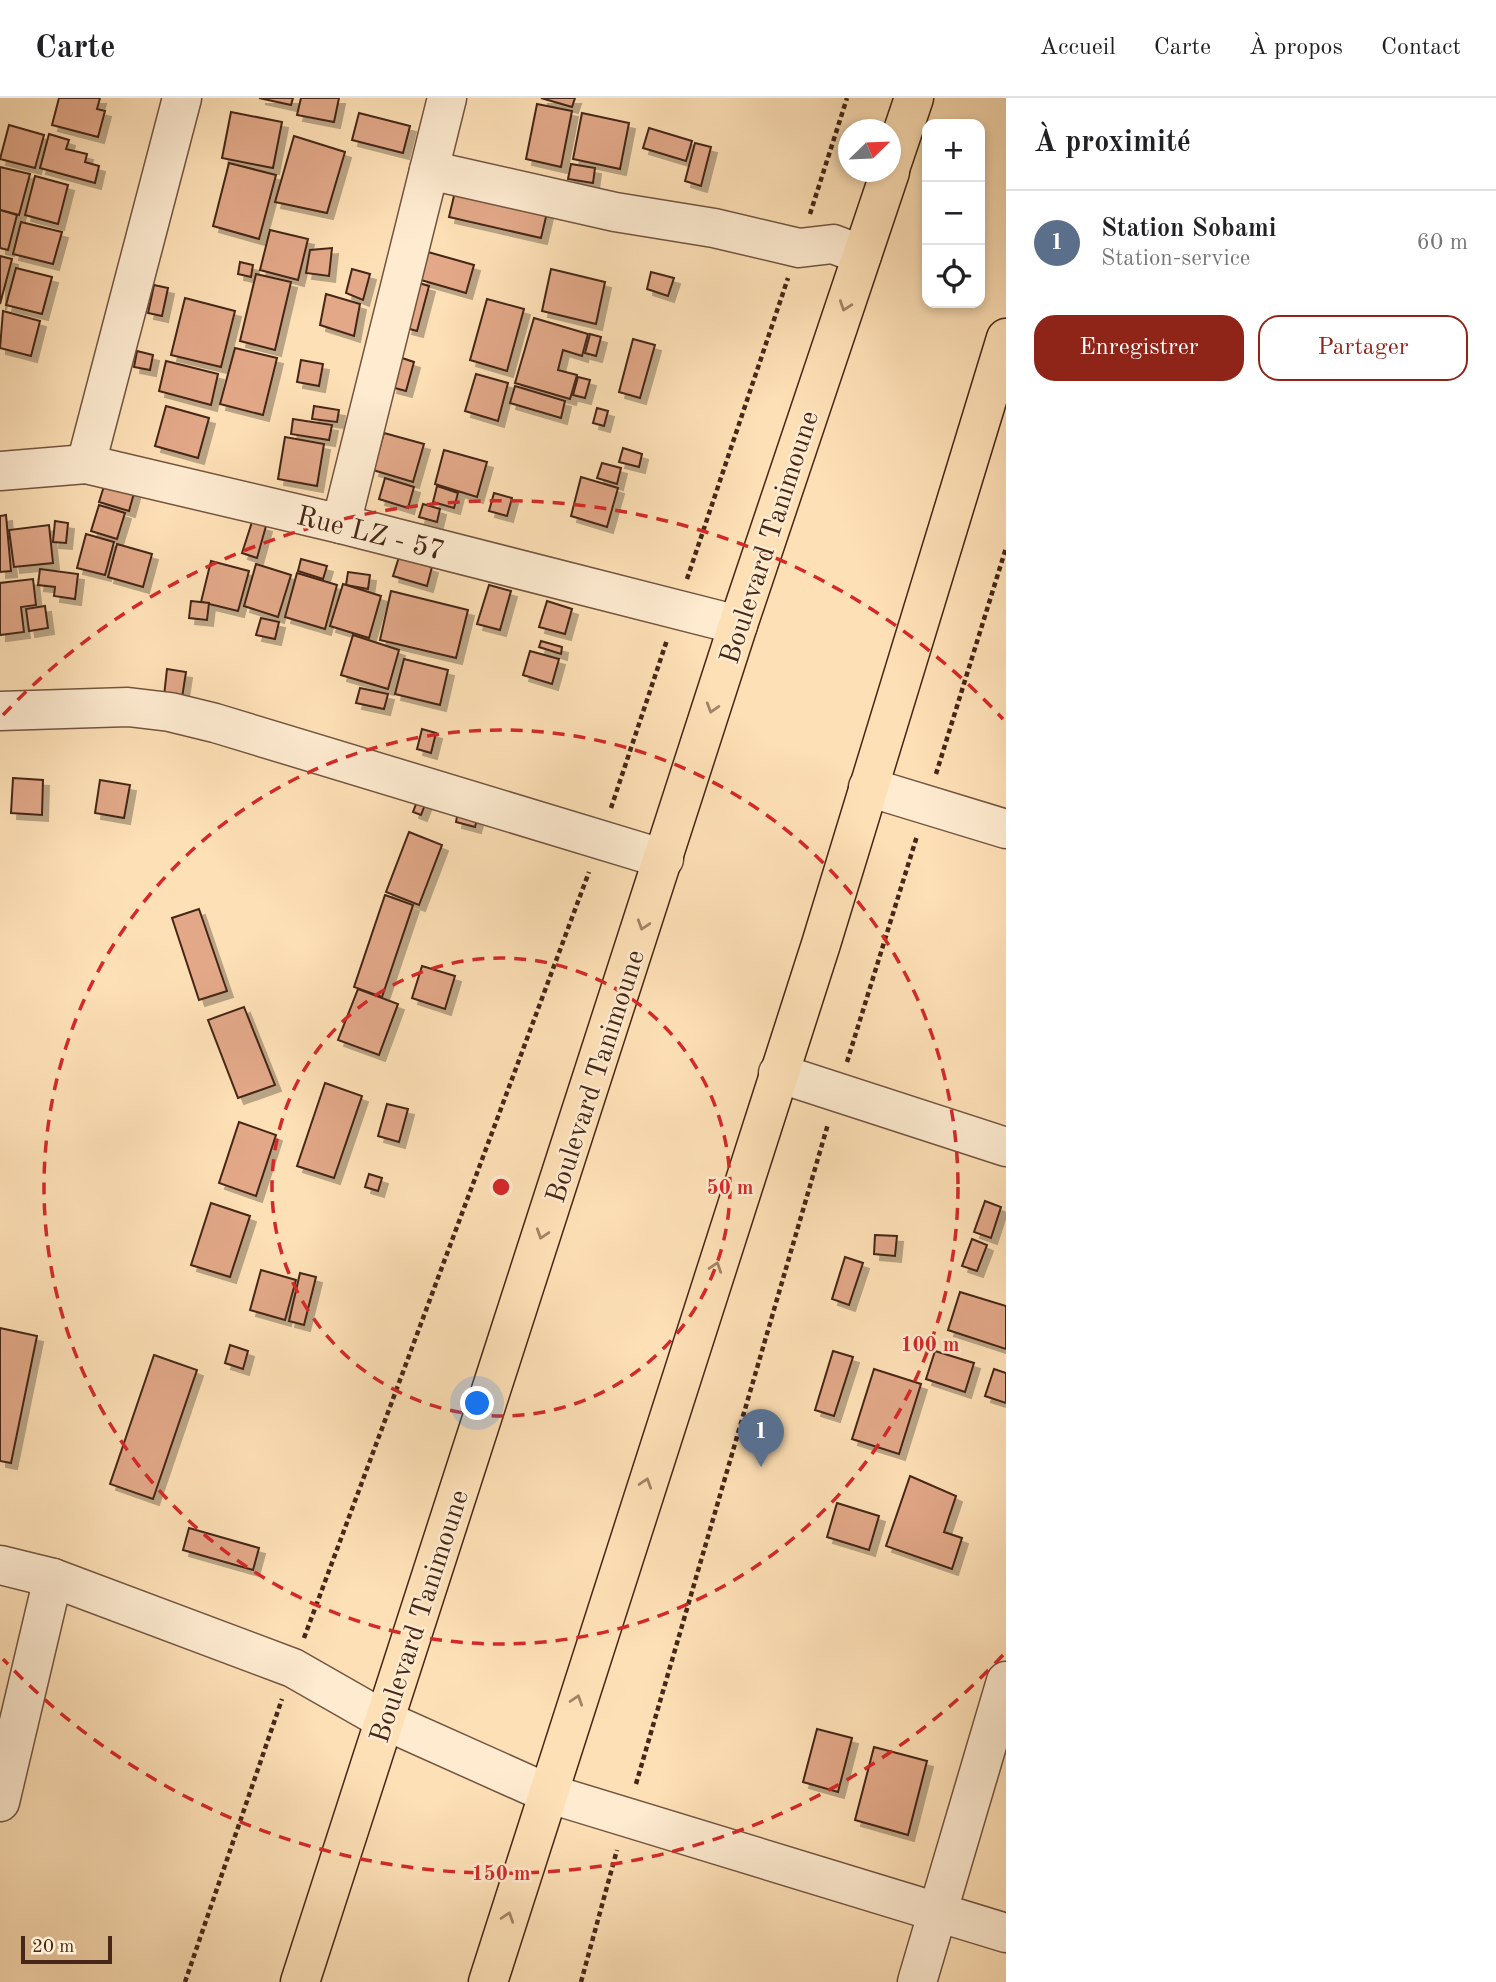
<!DOCTYPE html>
<html lang="fr">
<meta charset="utf-8">
<style>
body{margin:0;font-family:"Old Standard TT",serif;background:#f2f2f2;color:#202124}
.controls{position:absolute;right:21px;top:21px;display:grid;overflow:hidden;border-radius:14px;box-shadow:0 4px 10px #0003}
.controls button{width:63px;height:63px;display:grid;place-items:center;padding:0;border:0;border-bottom:2px solid #e0e0e0;background:#fff;color:#202124;font:35px sans-serif}
.compass{position:absolute;left:838px;top:21px;width:63px;height:63px;border-radius:50%;background:#fff;box-shadow:0 4px 10px #0003;rotate:67deg}
.scale{position:absolute;left:21px;bottom:18px;width:91px;box-sizing:border-box;padding-left:7px;border:4px solid #452618;border-top:0;font-size:19px;line-height:24px;white-space:nowrap;color:#452618;-webkit-text-stroke:5px #feebd0;paint-order:stroke}
.you{position:absolute;left:478px;top:1306px;width:24px;height:24px;margin:-18px;border:5px solid #fff;border-radius:50%;background:#1a73e8;box-shadow:0 0 0 10px #1a73e833}
.badge{display:grid;place-items:center;width:46px;height:46px;border-radius:50%;background:#8f2418;color:#fff;font-size:23px;font-weight:700}
.pin{position:absolute;translate:-50% -58px;filter:drop-shadow(0 2px 4px #0008)}
.pin::after{content:'';position:absolute;top:37px;width:24px;height:21px;background:inherit;clip-path:polygon(0 0,100% 0,50% 100%)}
.list{margin:0;padding:0;list-style:none}
h2{display:flex;justify-content:space-between;align-items:center;height:91px;margin:0;padding:0 28px;font-size:30px}
h2 small{font-size:23px;font-weight:400;color:#757577}
.list li{display:grid;grid-template-columns:46px 1fr auto;gap:21px;align-items:center;box-sizing:border-box;height:105px;padding:0 28px;border-top:2px solid #e0e0e0}
.list b{display:block;font-size:26px;white-space:nowrap}
.list p{margin:0;font-size:23px;white-space:nowrap;color:#757577}
.list em{font-size:23px;font-style:normal;color:#757577}
.actions{display:flex;gap:14px;padding:21px 28px}
.actions a{flex:1;padding:16px 0;border:2px solid #8f2418;border-radius:21px;text-align:center;font-size:24px;color:#8f2418}
.actions .main{background:#8f2418;color:#fff}
.icon{flex:none;width:38px;height:38px;fill:none;stroke:currentColor;stroke-width:2;stroke-linecap:round;stroke-linejoin:round}
.map{position:relative;flex:none;width:1006px;height:1884px;overflow:hidden}
header{display:flex;align-items:center;gap:42px;box-sizing:border-box;height:98px;padding:0 35px;background:#fff;border-bottom:2px solid #e0e0e0}
header strong{font-size:33px}
nav{display:flex;gap:38px;margin-inline-start:auto;font-size:24px}
main{display:flex}
aside{flex:1;background:#fff}
.map>svg:first-child{display:block}
.building{fill:#e2a888;stroke:#452618;stroke-width:2;filter:url(#shadow)}
.lines{fill:none;stroke-linecap:round;stroke-linejoin:round}
.minor-casing{stroke:#735440;stroke-width:41}
.major-casing{stroke:#452618;stroke-width:41}
.path{stroke:#452618;stroke-width:4.5;stroke-dasharray:5 3.5;stroke-linecap:butt}
.minor{stroke:#feebd0;stroke-width:38}
.major{stroke:#fee0b6;stroke-width:38}
.oneway{stroke:#a28367}
.ring{fill:none;stroke:#d62828;stroke-width:3.5;stroke-dasharray:12 9}
.labels{text-anchor:middle;stroke-width:5;stroke-linejoin:round;paint-order:stroke}
.street-label{font-size:28px;fill:#452618;stroke:#feebd0}
.centre{fill:#d62828;stroke:#feebd0;stroke-width:3.5}
.ring-label{font-size:21px;text-anchor:middle;font-weight:bold;fill:#d62828;stroke:#feebd0;stroke-width:5;stroke-linejoin:round;paint-order:stroke}
</style>
<header>
<strong>Carte</strong>
<nav><a>Accueil</a><a>Carte</a><a>À propos</a><a>Contact</a></nav>
</header>
<main>
<div class="map">
<svg width="1006" height="1884" viewBox="0 0 1006 1884">
<defs>
<filter id="shadow"><feDropShadow dx="6" dy="6" stdDeviation="0" flood-color="#0004"/></filter>
</defs>
<rect width="100%" height="100%" fill="#fee0b6"/>
<filter id="stains"><feTurbulence type="fractalNoise" baseFrequency=".00286" numOctaves="4"/><feColorMatrix values="0 0 0 0 .2 0 0 0 0 .09 0 0 0 0 .02 0 0 0 .5 -.17"/></filter>
<radialGradient id="worn" r=".72"><stop offset=".6" stop-color="#630" stop-opacity="0"/><stop offset="1" stop-color="#630" stop-opacity=".3"/></radialGradient>
<g class="building">
<polygon points="59,0 100,0 97,11 105,13 98,39 52,27"/>
<polygon points="259,0 293,0 291,7"/>
<polygon points="301,0 339,0 334,24 297,17"/>
<polygon points="541,0 575,0 572,9"/>
<polygon points="537,6 572,13 561,69 526,61"/>
<polygon points="231,14 282,24 273,70 222,60"/>
<polygon points="359,15 410,28 403,55 352,42"/>
<polygon points="582,15 629,25 620,71 573,61"/>
<polygon points="9,27 44,37 35,70 0,61"/>
<polygon points="649,30 692,43 686,63 643,50"/>
<polygon points="49,36 69,42 66,51 87,56 85,64 99,68 95,85 40,70"/>
<polygon points="294,38 345,54 327,115 275,104"/>
<polygon points="695,45 711,49 701,88 685,83"/>
<polygon points="229,65 276,77 259,141 213,128"/>
<polygon points="571,66 595,70 593,85 568,81"/>
<polygon points="0,69 30,76 19,117 0,112"/>
<polygon points="35,78 68,87 58,126 25,117"/>
<polygon points="458,81 550,102 541,140 449,119"/>
<polygon points="0,112 17,117 8,152 0,150"/>
<polygon points="21,124 62,134 53,166 13,156"/>
<polygon points="270,132 308,141 298,182 260,172"/>
<polygon points="332,150 329,178 306,175 310,152"/>
<polygon points="428,154 474,167 466,195 421,182"/>
<polygon points="0,158 12,161 0,206"/>
<polygon points="240,164 253,167 251,179 238,176"/>
<polygon points="16,170 52,179 42,216 6,207"/>
<polygon points="352,171 370,176 363,202 346,195"/>
<polygon points="551,171 605,184 596,226 542,213"/>
<polygon points="651,174 674,180 668,198 647,191"/>
<polygon points="256,176 291,184 275,252 240,243"/>
<polygon points="419,185 429,188 417,233 406,230"/>
<polygon points="154,187 168,190 162,218 148,215"/>
<polygon points="326,196 360,206 354,238 320,227"/>
<polygon points="185,200 235,213 221,269 171,257"/>
<polygon points="487,201 524,211 507,273 470,262"/>
<polygon points="3,213 40,223 31,258 0,250"/>
<polygon points="534,220 588,236 582,258 563,252 558,272 577,277 570,301 515,285"/>
<polygon points="590,236 601,239 596,258 585,255"/>
<polygon points="633,241 655,247 640,300 619,294"/>
<polygon points="235,250 277,260 263,317 220,306"/>
<polygon points="137,253 153,257 150,272 134,269"/>
<polygon points="399,259 414,264 406,293 391,289"/>
<polygon points="301,262 323,266 319,288 297,284"/>
<polygon points="166,263 218,276 211,307 159,293"/>
<polygon points="476,276 508,285 498,323 465,313"/>
<polygon points="578,279 590,282 585,300 573,297"/>
<polygon points="515,288 565,303 561,320 510,305"/>
<polygon points="166,308 209,320 198,360 155,348"/>
<polygon points="314,308 339,312 337,324 312,321"/>
<polygon points="597,310 608,313 604,328 593,325"/>
<polygon points="293,321 332,327 329,342 291,336"/>
<polygon points="384,335 424,346 413,384 373,372"/>
<polygon points="285,339 324,346 317,388 278,381"/>
<polygon points="623,350 642,356 639,369 619,364"/>
<polygon points="444,352 487,364 477,399 435,386"/>
<polygon points="602,365 621,370 617,386 597,380"/>
<polygon points="581,379 618,390 607,429 571,418"/>
<polygon points="385,380 414,389 408,410 379,401"/>
<polygon points="105,385 134,395 129,413 99,404"/>
<polygon points="437,388 458,395 454,410 433,404"/>
<polygon points="494,395 512,400 507,418 489,413"/>
<polygon points="423,406 440,411 437,424 419,419"/>
<polygon points="99,407 125,415 117,441 91,433"/>
<polygon points="6,417 11,473 0,474 0,418"/>
<polygon points="55,423 68,425 66,445 53,444"/>
<polygon points="252,424 266,428 257,460 242,455"/>
<polygon points="49,427 53,465 14,469 9,432"/>
<polygon points="86,436 114,444 105,477 77,470"/>
<polygon points="117,446 152,456 143,489 108,479"/>
<polygon points="399,459 432,469 427,488 393,478"/>
<polygon points="301,461 327,468 323,481 298,473"/>
<polygon points="211,463 249,473 238,513 201,504"/>
<polygon points="256,466 291,477 278,519 244,508"/>
<polygon points="40,471 78,476 75,501 54,498 55,489 38,487"/>
<polygon points="348,474 370,477 368,491 346,487"/>
<polygon points="297,475 337,487 325,531 285,519"/>
<polygon points="33,481 36,507 21,509 24,534 0,537 0,485"/>
<polygon points="343,486 381,498 369,540 330,528"/>
<polygon points="489,487 511,493 500,532 477,526"/>
<polygon points="391,493 468,512 456,560 380,542"/>
<polygon points="191,503 209,505 207,522 189,520"/>
<polygon points="547,503 572,511 565,536 539,529"/>
<polygon points="45,508 48,530 29,533 26,511"/>
<polygon points="261,520 279,524 275,541 256,537"/>
<polygon points="353,537 399,552 388,591 341,577"/>
<polygon points="541,543 562,549 561,556 539,549"/>
<polygon points="530,553 559,561 552,586 523,577"/>
<polygon points="404,561 448,572 440,607 395,596"/>
<polygon points="167,571 186,574 182,600 164,598"/>
<polygon points="360,590 388,596 384,611 356,605"/>
<polygon points="422,631 436,635 431,655 417,651"/>
<polygon points="13,680 43,682 42,717 11,715"/>
<polygon points="100,682 130,687 124,720 95,715"/>
<polygon points="418,701 426,704 421,717 413,714"/>
<polygon points="459,708 479,714 475,729 456,724"/>
<polygon points="409,734 442,747 419,807 386,794"/>
<polygon points="385,797 413,807 382,899 354,889"/>
<polygon points="199,811 227,893 199,902 172,820"/>
<polygon points="422,868 455,878 445,911 412,900"/>
<polygon points="358,891 398,906 379,957 338,942"/>
<polygon points="244,909 275,987 238,1000 208,922"/>
<polygon points="325,985 362,998 334,1080 297,1068"/>
<polygon points="387,1006 408,1011 399,1044 378,1038"/>
<polygon points="239,1024 276,1037 256,1098 219,1085"/>
<polygon points="369,1076 382,1080 378,1093 365,1089"/>
<polygon points="985,1103 1001,1109 991,1140 974,1134"/>
<polygon points="211,1105 250,1118 230,1179 191,1167"/>
<polygon points="875,1137 897,1138 895,1158 874,1156"/>
<polygon points="972,1141 987,1147 977,1173 962,1168"/>
<polygon points="845,1159 863,1165 849,1207 832,1201"/>
<polygon points="261,1172 296,1182 285,1222 250,1212"/>
<polygon points="300,1175 316,1179 304,1227 289,1223"/>
<polygon points="960,1194 1006,1208 1006,1251 948,1232"/>
<polygon points="0,1230 37,1238 11,1365 0,1363"/>
<polygon points="230,1247 248,1253 243,1271 225,1265"/>
<polygon points="833,1253 853,1259 834,1318 815,1312"/>
<polygon points="935,1253 974,1265 965,1294 926,1281"/>
<polygon points="154,1257 197,1272 153,1401 110,1386"/>
<polygon points="874,1271 921,1286 899,1356 852,1341"/>
<polygon points="994,1271 1006,1275 1006,1305 985,1298"/>
<polygon points="910,1378 956,1398 944,1434 962,1440 952,1471 886,1448"/>
<polygon points="837,1405 879,1418 869,1452 827,1439"/>
<polygon points="189,1430 259,1450 253,1472 183,1452"/>
<polygon points="817,1631 852,1640 838,1694 803,1684"/>
<polygon points="874,1649 927,1663 908,1737 855,1722"/>
</g>
<g class="lines">
<defs>
<g id="minor">
<polyline points="429,72 615,114 714,130 799,150 833,146 862,157"/>
<polyline points="86,366 182,0"/>
<polyline points="0,373 86,366 341,426 738,527"/>
<polyline points="341,426 447,0"/>
<polyline points="0,613 128,609 170,614 215,625 664,761"/>
<polyline points="868,689 1006,731"/>
<polyline points="778,975 1006,1049"/>
<polyline points="0,1467 53,1480 293,1570 384,1622 547,1695 1006,1835"/>
<polyline points="0,1704 53,1480"/>
<polyline points="917,1884 1006,1583"/>
</g>
<g id="major">
<polyline points="890,71 914,0"/>
<polyline points="300,1884 738,527 890,74"/>
<polyline points="488,1884 821,846 1006,240"/>
</g>
</defs>
<use href="#minor" class="minor-casing"/>
<use href="#major" class="major-casing"/>
<g class="path">
<polyline points="810,116 847,0"/>
<polyline points="687,481 788,180"/>
<polyline points="936,676 1006,450"/>
<polyline points="611,710 667,542"/>
<polyline points="847,964 917,738"/>
<polyline points="304,1540 589,774"/>
<polyline points="636,1686 828,1026"/>
<polyline points="185,1884 282,1601"/>
<polyline points="581,1884 617,1752"/>
</g>
<use href="#minor" class="minor"/>
<use href="#major" class="major"/>
</g>
<defs><path id="oneway-chevron" d="M-2-3.5L2.5 0L-2 3.5" fill="none" stroke-width="1.6" stroke-linecap="round" stroke-linejoin="round" transform="scale(1.75)"/></defs>
<g class="oneway">
<use href="#oneway-chevron" transform="translate(845 208) rotate(109)"/>
<use href="#oneway-chevron" transform="translate(712 610) rotate(107)"/>
<use href="#oneway-chevron" transform="translate(643 827) rotate(108)"/>
<use href="#oneway-chevron" transform="translate(542 1136) rotate(108)"/>
<use href="#oneway-chevron" transform="translate(716 1169) rotate(-72)"/>
<use href="#oneway-chevron" transform="translate(646 1385) rotate(-72)"/>
<use href="#oneway-chevron" transform="translate(577 1602) rotate(-72)"/>
<use href="#oneway-chevron" transform="translate(508 1819) rotate(-72)"/>
</g>
<g class="ring">
<circle cx="501" cy="1089" r="229"/>
<circle cx="501" cy="1089" r="457"/>
<path d="M1003 1557A686 686 0 0 1 3 1561M3 617A686 686 0 0 1 1003 621"/>
</g>
<g class="labels">
<g class="street-label">
<text transform="translate(371 434) rotate(14)" y="10">Rue LZ - 57</text>
<text transform="translate(768 439) rotate(-72)" y="10">Boulevard Tanimoune</text>
<text transform="translate(594 978) rotate(-72)" y="10">Boulevard Tanimoune</text>
<text transform="translate(418 1518) rotate(-72)" y="10">Boulevard Tanimoune</text>
</g>
</g>
<circle cx="501" cy="1089" r="10" class="centre"/>
<g class="ring-label">
<text x="730" y="1096">50 m</text>
<text x="930" y="1253">100 m</text>
<text x="501" y="1782">150 m</text>
</g>
<rect width="100%" height="100%" filter="url(#stains)"/>
<rect width="100%" height="100%" fill="url(#worn)"/>
</svg>
<div class="controls">
<button>+</button>
<button>−</button>
<button><svg class="icon" aria-label="locate" viewBox="0 0 24 24"><circle cx="12" cy="12" r="6"/><path d="M12 2v4M12 18v4M2 12h4M18 12h4"/></svg></button>
</div>
<svg class="compass" viewBox="-18 -18 36 36"><path d="M0-13l5 13h-10z" fill="#e53935"/><path d="M0 13l5-13h-10z" fill="#757577"/></svg>
<div class="scale">20 m</div>
<div class="you"></div>
<div class="pin badge" style="left:761px;top:1369px;background:#5c6f8a">1</div>
</div>
<aside>
<h2>À proximité<small></small></h2>
<ul class="list">
<li><span class="badge" style="background:#5c6f8a">1</span><div><b>Station Sobami</b><p>Station-service</p></div><em>60 m</em></li>
</ul>
<div class="actions"><a class="main">Enregistrer</a><a>Partager</a></div>
</aside>
</main>
